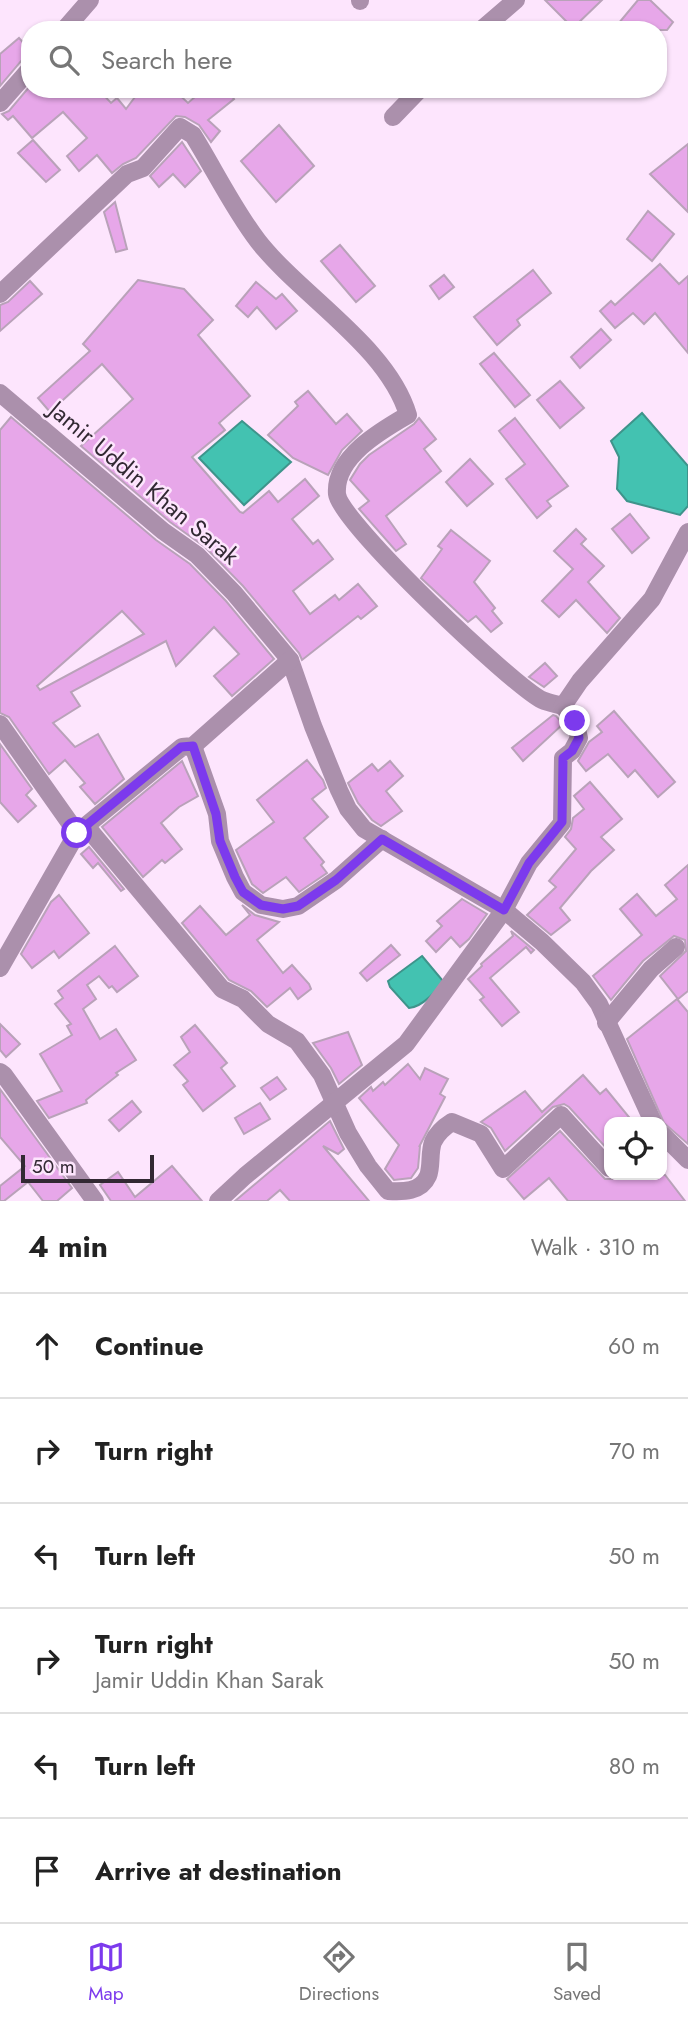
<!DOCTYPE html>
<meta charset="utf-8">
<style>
body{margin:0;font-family:Jost,sans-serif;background:#f6f6f6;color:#222}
.controls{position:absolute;right:21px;bottom:21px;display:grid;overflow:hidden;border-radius:14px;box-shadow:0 2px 5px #0004}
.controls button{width:63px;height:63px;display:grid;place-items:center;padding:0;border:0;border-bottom:2px solid #e0e0e0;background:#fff;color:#222;font:35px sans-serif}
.scale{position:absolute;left:21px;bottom:18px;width:133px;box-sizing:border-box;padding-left:7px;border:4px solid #322933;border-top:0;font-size:19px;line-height:24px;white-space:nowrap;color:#322933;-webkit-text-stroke:5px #fde5fd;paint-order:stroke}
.stop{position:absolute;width:21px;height:21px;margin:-16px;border:5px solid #7c3aed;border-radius:50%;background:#fff}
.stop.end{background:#7c3aed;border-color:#fff;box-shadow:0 2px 7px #0008}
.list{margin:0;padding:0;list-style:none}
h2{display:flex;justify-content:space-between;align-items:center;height:91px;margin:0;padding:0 28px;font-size:30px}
h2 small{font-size:23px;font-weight:400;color:#767676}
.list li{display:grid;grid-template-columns:46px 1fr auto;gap:21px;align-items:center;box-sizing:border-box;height:105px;padding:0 28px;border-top:2px solid #e0e0e0}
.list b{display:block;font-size:26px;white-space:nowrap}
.list p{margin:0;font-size:23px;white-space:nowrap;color:#767676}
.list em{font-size:23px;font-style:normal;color:#767676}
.icon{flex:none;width:38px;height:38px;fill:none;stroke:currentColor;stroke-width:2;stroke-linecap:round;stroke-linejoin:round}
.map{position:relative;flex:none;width:688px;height:1201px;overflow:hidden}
.search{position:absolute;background:#fff;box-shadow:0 2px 5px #0004;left:21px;right:21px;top:21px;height:77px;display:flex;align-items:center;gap:18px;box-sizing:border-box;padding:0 24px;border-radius:28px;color:#767676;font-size:26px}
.sheet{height:721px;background:#fff}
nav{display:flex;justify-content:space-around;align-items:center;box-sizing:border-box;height:98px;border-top:2px solid #e0e0e0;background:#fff;font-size:19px;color:#767676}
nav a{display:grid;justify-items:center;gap:4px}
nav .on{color:#7c3aed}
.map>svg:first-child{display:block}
.water{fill:#43c2b1;stroke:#3e948b;stroke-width:2}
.building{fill:#e7a7e9;stroke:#b9a2b9;stroke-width:2;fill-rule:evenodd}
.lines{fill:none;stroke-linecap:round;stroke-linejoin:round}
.minor{stroke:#ab90ac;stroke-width:18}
.route{stroke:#7c3aed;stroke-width:9}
.labels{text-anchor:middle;stroke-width:5;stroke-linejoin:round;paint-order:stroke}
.street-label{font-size:24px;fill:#322933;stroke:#fde5fd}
</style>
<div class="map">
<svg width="688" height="1201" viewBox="0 0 688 1201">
<rect width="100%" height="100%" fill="#fde5fd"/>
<g class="water">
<polygon points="642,413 688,466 688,506 680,515 627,501 617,489 619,457 611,441"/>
<polygon points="242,421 291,462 244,505 199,458"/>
<path d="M422,956L443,981C437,991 422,1007 409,1008L390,987L388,981Z"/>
</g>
<g class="building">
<polygon points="545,0 602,0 573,28"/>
<polygon points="638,0 650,0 673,22 667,30 613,30"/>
<polygon points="19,38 30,50 30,58 21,61 0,86 0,54"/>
<polygon points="30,86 30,89 98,89 111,103 117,98 126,109 141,89 173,89 188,103 204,89 226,89 234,99 208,120 220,131 211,142 199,125 185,117 176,116 136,158 123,164 112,173 97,155 79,171 67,156 87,138 63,112 32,138 13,116 8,120 2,114 9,111"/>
<polygon points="279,125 314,166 276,202 241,161"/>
<polygon points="33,140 60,170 46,182 18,153"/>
<polygon points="182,142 201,171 185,187 173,174 159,187 150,176"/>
<polygon points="688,144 688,212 650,174"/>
<polygon points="115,202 127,249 116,252 104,212"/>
<polygon points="648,211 674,234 652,261 627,239"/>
<polygon points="340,245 375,286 356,302 321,261"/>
<polygon points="660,264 679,284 688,276 688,353 655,313 644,324 633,313 615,328 600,311 611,301 615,305"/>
<polygon points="533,270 551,293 517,320 520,325 497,345 474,317"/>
<polygon points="444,275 454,287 439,299 430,286"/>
<polygon points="138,280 184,289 213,320 198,335 250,396 219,423 225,430 192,457 240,512 243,513 269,491 278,502 305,479 319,496 292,519 313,544 318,540 333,559 293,591 310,614 335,595 339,600 358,584 377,606 361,619 358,616 302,660 299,653 243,586 205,547 170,522 81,446 133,399 102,364 50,412 38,398 90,351 83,344"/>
<polygon points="30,281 42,294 0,331 0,305 8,302"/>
<polygon points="256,282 276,299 282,294 297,311 276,329 257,307 248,317 236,306"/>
<polygon points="601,329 611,340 580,368 571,357"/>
<polygon points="494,353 530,395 515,407 480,364"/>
<polygon points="560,381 584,408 560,428 537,400"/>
<polygon points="308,391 336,424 347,414 362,431 342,450 328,475 293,458 268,435 298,406 295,402"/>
<path d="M11,417L156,540L190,564L226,601L274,659L232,696L214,676L239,654L214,627L176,666L166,641L71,692L80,706L53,723L75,747L98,734L124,779L95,804L80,787L85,783L65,760L49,774L9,717L0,713V430ZM122,611L144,634L40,690L37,686Z"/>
<polygon points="419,418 436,439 424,449 441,471 386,516 406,544 396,551 359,509 369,501 350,480 360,464 369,455 414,424"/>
<polygon points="515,418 568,486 547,501 551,506 537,518 506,479 525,464 499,431"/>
<polygon points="470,459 493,484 467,506 446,482"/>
<polygon points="630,514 649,538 632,553 612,529"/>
<polygon points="576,529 586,539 581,544 604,566 588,582 620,618 607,633 576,600 559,617 542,601 573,569 554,551"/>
<polygon points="451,530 490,561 474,582 495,608 492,611 502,623 491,632 476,616 468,622 421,578 442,549 438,546"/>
<polygon points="545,663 557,676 544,687 529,677"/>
<polygon points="614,711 675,782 658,797 635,770 628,777 608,754 586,771 578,761 589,742 602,732 597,726"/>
<polygon points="553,715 556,716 563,724 523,761 512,748"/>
<polygon points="0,744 32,789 26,795 36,806 18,822 0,802"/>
<polygon points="307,760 323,780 326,788 312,799 328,817 304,838 324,862 321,865 327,873 299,892 286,877 263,893 252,884 236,850 274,822 257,800"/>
<polygon points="182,761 198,796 179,807 161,823 182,849 165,863 162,860 143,877 102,827"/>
<polygon points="390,761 403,776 386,791 402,811 381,826 372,820 358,803 348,783 372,764 378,771"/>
<polygon points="590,782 622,819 601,837 614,850 591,871 560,908 570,920 551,935 527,915 556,887 549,881 576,849 565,837 571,829 573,818 584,809 574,796"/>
<polygon points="89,847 124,889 121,891 98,863 93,868 81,854"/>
<polygon points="688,865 688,991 678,999 660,976 686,951 685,940 674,936 643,961 611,1000 593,976 642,935 620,909 637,894 656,916 677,899 665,885"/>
<polygon points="59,895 89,933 59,958 54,951 32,968 21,954 51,902"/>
<polygon points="462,899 487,914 469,939 460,947 451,937 436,952 426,941 442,926 437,921"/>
<polygon points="242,905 255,915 279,922 257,940 283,973 292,965 309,984 311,989 298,999 290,988 267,1007 251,991 229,980 182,923 200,906 226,935 250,915"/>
<polygon points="511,931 534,950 531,953 526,947 490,978 519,1012 502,1026 480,1000 484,997 468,979 482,966 481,964 513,936"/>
<polygon points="391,945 400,955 367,981 360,973"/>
<polygon points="115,946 138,976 117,992 112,986 109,988 99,976 87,985 96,999 83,1009 100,1039 116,1029 136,1060 116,1073 118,1075 86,1100 87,1103 49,1118 37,1101 62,1091 40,1054 72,1035 67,1026 71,1024 55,1004 63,998 58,991"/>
<polygon points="677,999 688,1012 688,1144 664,1123 627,1039"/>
<polygon points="0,1024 20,1044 6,1057 0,1050"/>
<polygon points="195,1025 227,1063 221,1068 235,1086 203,1111 183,1085 188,1081 174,1065 190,1052 181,1037"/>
<polygon points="348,1032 362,1065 339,1084 331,1068 313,1043"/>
<polygon points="408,1064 420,1079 425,1068 448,1079 440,1094 445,1097 419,1147 420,1146 418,1168 411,1178 394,1180 385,1169 399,1145 359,1098 371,1087 373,1091 383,1082 385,1085"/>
<polygon points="583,1075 600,1094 606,1089 633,1122 609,1122 609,1151 569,1107 564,1104 553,1107 505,1151 491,1128 481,1122 525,1091 542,1112"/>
<polygon points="277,1077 286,1089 270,1100 261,1088"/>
<polygon points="0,1089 72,1188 57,1201 43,1201 28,1182 4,1201 0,1201 0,1186 25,1166 0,1137"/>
<polygon points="132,1101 141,1112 119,1131 109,1120"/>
<polygon points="260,1103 270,1119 244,1134 235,1118"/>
<polygon points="330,1121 344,1149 338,1154 323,1146 369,1201 290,1201 280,1190 267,1201 235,1201"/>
<polygon points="560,1131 605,1179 612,1179 618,1175 665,1175 685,1201 568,1201 549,1178 524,1199 507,1179"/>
<polygon points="172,1166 202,1201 111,1201 100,1185 118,1172 135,1197"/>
</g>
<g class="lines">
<g class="minor">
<polyline points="360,1 360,0"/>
<polyline points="64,30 90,0"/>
<polyline points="481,30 516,0"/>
<polyline points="0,103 30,69"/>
<polyline points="393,117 420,89"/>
<path d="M0,294L127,174L143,168L180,127L193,135C214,169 234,210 258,241C301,296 388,347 408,415C382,430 334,457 337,494C340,522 512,685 542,700C549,703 556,704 563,706"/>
<polyline points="0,393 163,531 197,555 234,593 290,660 313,726 339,790 348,809 364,829 504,910 542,942 583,982 599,1004 653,1122"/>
<polyline points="0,724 77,833"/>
<polyline points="193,746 217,814 220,841 235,877 243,892 261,905 283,909 298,906 336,880 382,839"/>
<path d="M86,826L222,989L243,999L268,1024L297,1041L322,1075L348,1133L368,1166L388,1191C403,1192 421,1192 428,1176C432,1166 429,1153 433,1142C437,1133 444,1127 452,1122L481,1134L503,1169L561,1115L609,1168"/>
<polyline points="0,968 77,833 182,747 193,746 290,660"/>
<polyline points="606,1023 651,969 676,947"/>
<polyline points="0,1072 4,1075 95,1201"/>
<polyline points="662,1134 688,1160"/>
<polyline points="218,1201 245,1176 406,1044 504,910 529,863 562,823 563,758 572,751 579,738 575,721 563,706 580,681 652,599 688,532"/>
</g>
</g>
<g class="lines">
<polyline class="route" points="77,833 181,747 193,746 216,814 220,841 235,877 243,892 261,905 283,909 298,906 336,880 382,839 504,910 529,863 562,822 563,758 572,751 579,738 575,721"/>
</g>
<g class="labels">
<g class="street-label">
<text transform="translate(144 483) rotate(40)" y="8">Jamir Uddin Khan Sarak</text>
</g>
</g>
</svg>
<div class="controls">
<button><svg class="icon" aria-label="locate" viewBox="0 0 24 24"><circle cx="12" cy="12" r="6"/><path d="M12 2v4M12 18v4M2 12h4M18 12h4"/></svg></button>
</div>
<div class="scale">50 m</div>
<div class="stop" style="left:77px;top:833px"></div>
<div class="stop end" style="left:575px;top:721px"></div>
<div class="search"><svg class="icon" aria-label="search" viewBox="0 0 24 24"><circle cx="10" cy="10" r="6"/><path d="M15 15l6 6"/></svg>Search here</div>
</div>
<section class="sheet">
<h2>4 min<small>Walk · 310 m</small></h2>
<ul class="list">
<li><svg class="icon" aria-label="ahead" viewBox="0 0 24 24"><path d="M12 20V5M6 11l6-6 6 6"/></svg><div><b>Continue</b></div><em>60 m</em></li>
<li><svg class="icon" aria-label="right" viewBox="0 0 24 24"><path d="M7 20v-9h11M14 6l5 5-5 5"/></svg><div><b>Turn right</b></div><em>70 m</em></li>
<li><svg class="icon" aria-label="left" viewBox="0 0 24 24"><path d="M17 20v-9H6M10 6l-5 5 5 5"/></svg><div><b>Turn left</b></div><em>50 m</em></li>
<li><svg class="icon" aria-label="right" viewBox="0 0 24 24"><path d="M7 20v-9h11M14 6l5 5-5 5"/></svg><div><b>Turn right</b><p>Jamir Uddin Khan Sarak</p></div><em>50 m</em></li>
<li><svg class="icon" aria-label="left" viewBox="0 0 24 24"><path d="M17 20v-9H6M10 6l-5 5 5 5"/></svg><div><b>Turn left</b></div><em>80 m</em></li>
<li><svg class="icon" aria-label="arrive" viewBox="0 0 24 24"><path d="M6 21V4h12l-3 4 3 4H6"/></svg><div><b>Arrive at destination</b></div></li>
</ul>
</section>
<nav>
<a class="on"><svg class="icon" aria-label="map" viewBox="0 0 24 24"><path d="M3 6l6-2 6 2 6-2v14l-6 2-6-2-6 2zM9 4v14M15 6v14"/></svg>Map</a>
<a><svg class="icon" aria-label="directions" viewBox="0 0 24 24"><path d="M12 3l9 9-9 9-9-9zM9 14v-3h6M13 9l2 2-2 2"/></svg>Directions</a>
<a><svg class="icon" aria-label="saved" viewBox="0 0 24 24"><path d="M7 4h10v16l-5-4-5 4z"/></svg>Saved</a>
</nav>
